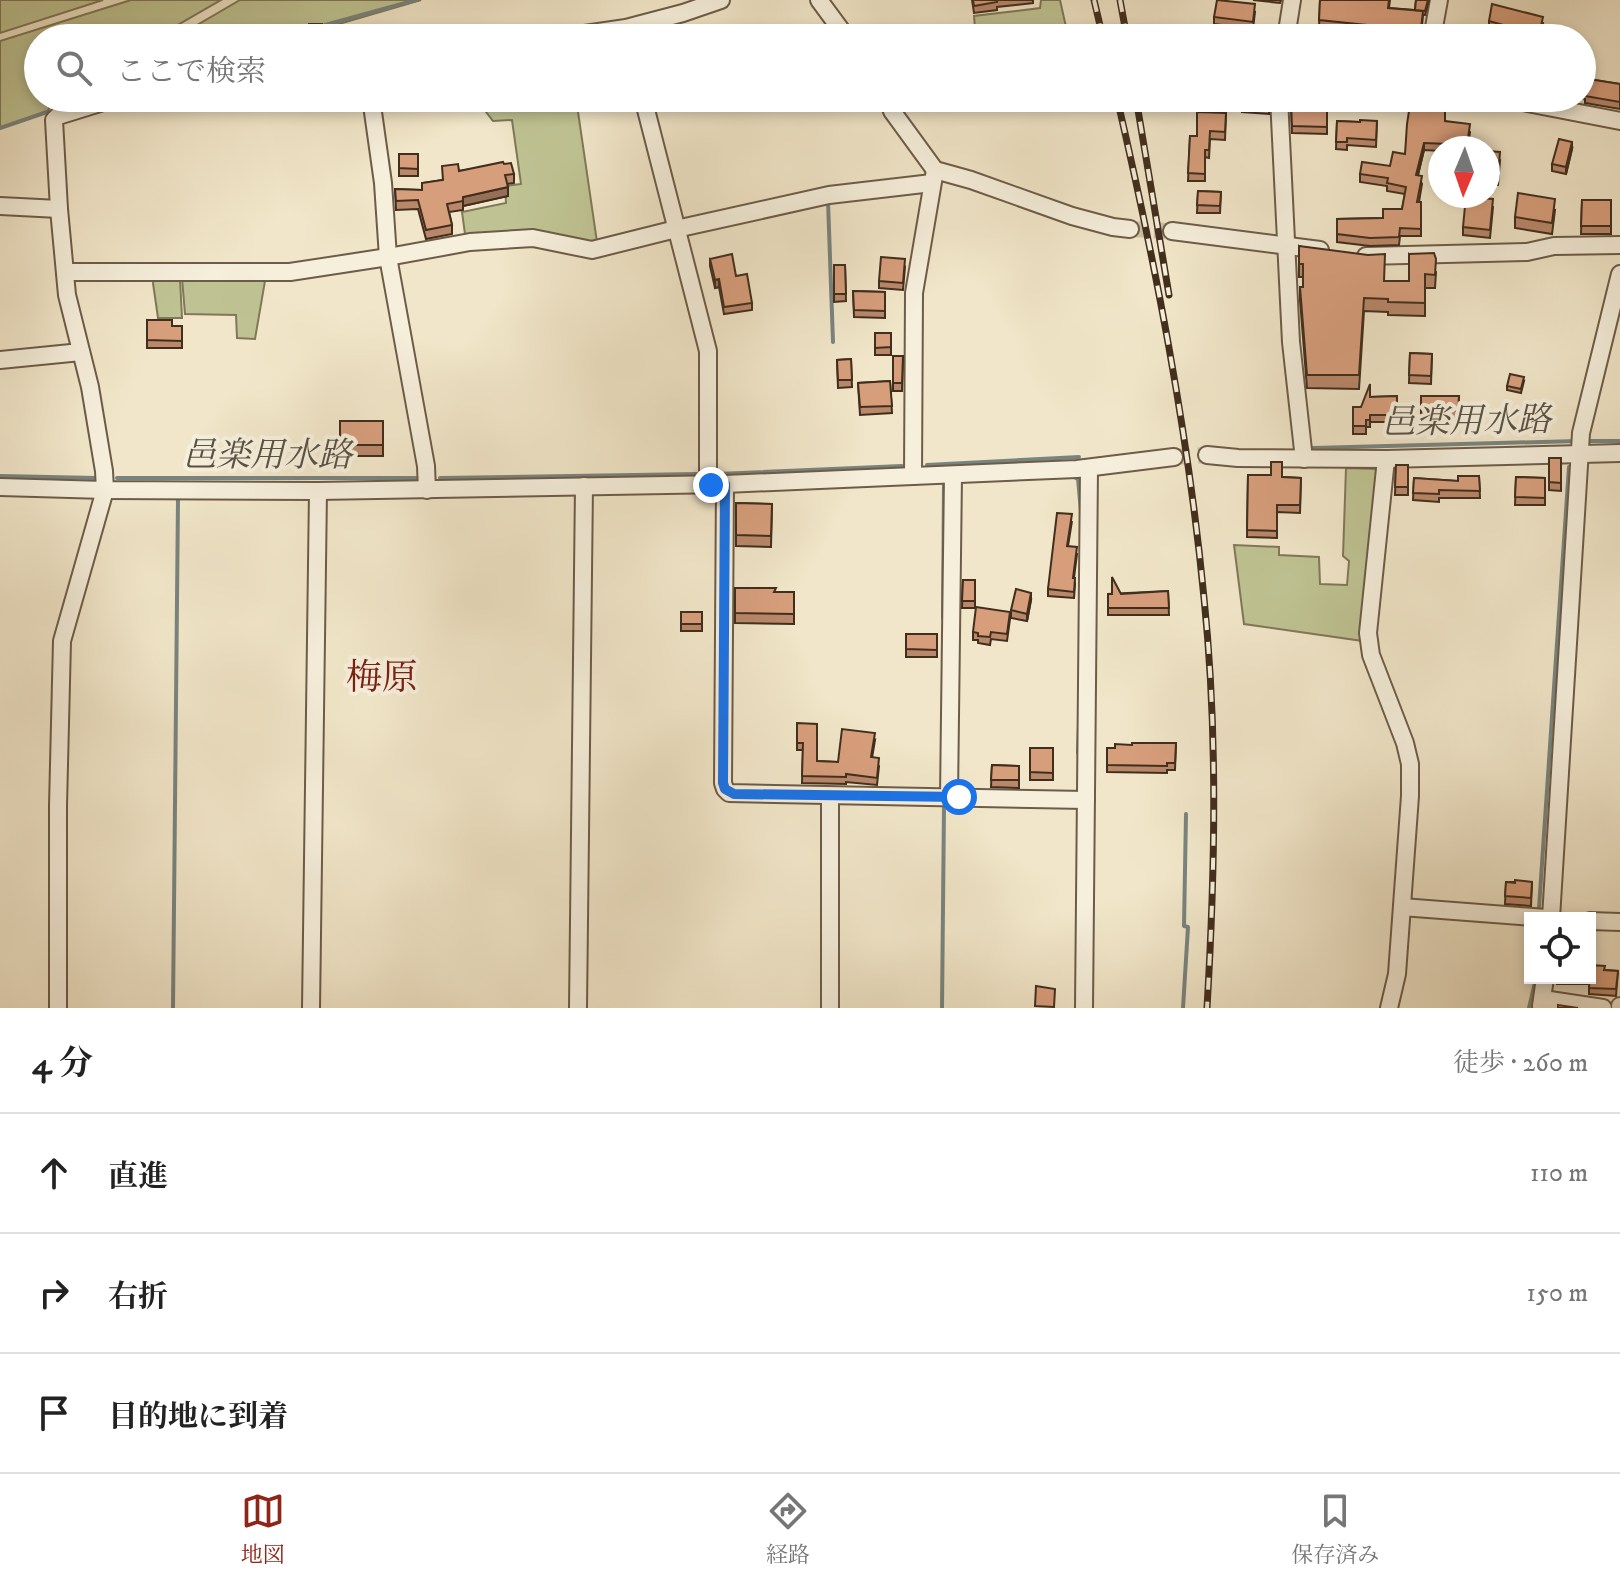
<!DOCTYPE html>
<html lang="ja">
<meta charset="utf-8">
<style>
body{margin:0;font-family:"IM FELL DW Pica","Noto Serif JP",serif;background:#f6f6f6;color:#222}
.controls{position:absolute;right:24px;bottom:24px;display:grid;overflow:hidden;border-radius:0px;box-shadow:0 4px 12px #0003}
.controls button{width:72px;height:72px;display:grid;place-items:center;padding:0;border:0;border-bottom:2px solid #e0e0e0;background:#fff;color:#222;font:40px sans-serif}
.compass{position:absolute;left:1428px;top:136px;width:72px;height:72px;border-radius:50%;background:#fff;box-shadow:0 4px 12px #0003;rotate:182deg}
.stop{position:absolute;width:24px;height:24px;margin:-18px;border:6px solid #1a73e8;border-radius:50%;background:#fff}
.stop.end{background:#1a73e8;border-color:#fff;box-shadow:0 2px 8px #0008}
.list{margin:0;padding:0;list-style:none}
h2{display:flex;justify-content:space-between;align-items:center;height:104px;margin:0;padding:0 32px;font-size:34px}
h2 small{font-size:26px;font-weight:400;color:#767676}
.list li{display:grid;grid-template-columns:52px 1fr auto;gap:24px;align-items:center;box-sizing:border-box;height:120px;padding:0 32px;border-top:2px solid #e0e0e0}
.list b{display:block;font-size:30px;white-space:nowrap}
.list em{font-size:26px;font-style:normal;color:#767676}
.icon{flex:none;width:44px;height:44px;fill:none;stroke:currentColor;stroke-width:2;stroke-linecap:round;stroke-linejoin:round}
.map{position:relative;flex:none;width:1620px;height:1008px;overflow:hidden}
.search{position:absolute;background:#fff;box-shadow:0 4px 12px #0003;left:24px;right:24px;top:24px;height:88px;display:flex;align-items:center;gap:20px;box-sizing:border-box;padding:0 28px;border-radius:44px;color:#767676;font-size:30px}
.sheet{height:464px;background:#fff}
nav{display:flex;justify-content:space-around;align-items:center;box-sizing:border-box;height:112px;border-top:2px solid #e0e0e0;background:#fff;font-size:22px;color:#767676}
nav a{display:grid;justify-items:center;gap:4px}
nav .on{color:#8f2418}
.map>svg:first-child{display:block}
.green{fill:#bfc393;stroke:#807858;stroke-width:2}
.lines{fill:none;stroke-linecap:round;stroke-linejoin:round}
.stream{stroke:#79847f;stroke-width:4}
.street-tunnel{stroke:#cec1a7;stroke-width:16;stroke-dasharray:16 8;stroke-linecap:butt}
.street-casing{stroke:#6d5c48;stroke-width:20}
.street{stroke:#f6efdc;stroke-width:16}
.rail-casing{stroke:#412e1d;stroke-width:7}
.rail{stroke:#f6efdc;stroke-width:4;stroke-dasharray:12;stroke-linecap:butt}
.wall{fill:#b9886b;stroke:#412e1d;stroke-width:2}
.shaded-wall{fill:#966f57;stroke:#412e1d;stroke-width:2}
.building{fill:#d79e7c;stroke:#412e1d;stroke-width:2}
.route{stroke:#1a73e8;stroke-width:10}
.labels{text-anchor:middle;stroke-width:8;stroke-linejoin:round;paint-order:stroke}
.water-label{font-size:34px;font-style:italic;fill:#585246;stroke:#f6efdc}
.quarter-label{font-size:36px;fill:#7a1f14;stroke:#f6efdc}
</style>
<div class="map">
<svg width="1620" height="1008" viewBox="0 0 1620 1008">
<rect width="100%" height="100%" fill="#f1e6c9"/>
<filter id="stains"><feTurbulence type="fractalNoise" baseFrequency=".0025" numOctaves="4"/><feColorMatrix values="0 0 0 0 .2 0 0 0 0 .09 0 0 0 0 .02 0 0 0 .5 -.17"/></filter>
<radialGradient id="worn" r=".72"><stop offset=".6" stop-color="#630" stop-opacity="0"/><stop offset="1" stop-color="#630" stop-opacity=".3"/></radialGradient>
<g class="green">
<polygon points="0,0 103,0 0,33"/>
<polygon points="131,0 221,0 155,38 38,38 38,98 55,98 47,112 0,128 0,41"/>
<polygon points="240,0 421,0 291,38 175,38"/>
<polygon points="1041,0 1060,0 1066,27 975,28 974,16 1040,8"/>
<polygon points="542,98 576,98 597,242 529,232 465,234 462,212 506,203 505,186 521,184 512,120 493,121 480,104"/>
<polygon points="155,278 180,279 182,318 158,318 153,283"/>
<polygon points="182,278 265,281 255,339 237,338 236,315 185,314"/>
<polygon points="1346,468 1378,469 1363,641 1244,624 1234,545 1279,547 1279,555 1319,557 1320,584 1347,585 1349,561 1343,556"/>
</g>
<g class="lines">
<g class="stream">
<polyline points="278,38 416,0"/>
<polyline points="0,128 47,112"/>
<polyline points="828,201 833,342"/>
<polyline points="1586,441 1620,441"/>
<polyline points="1313,448 1578,441"/>
<polyline points="927,465 1079,457"/>
<polyline points="718,474 902,466"/>
<polyline points="0,476 96,478"/>
<polyline points="1072,476 1078,479 1081,511"/>
<polyline points="117,478 416,478"/>
<polyline points="440,478 697,474"/>
<polyline points="943,618 944,482"/>
<polyline points="1078,753 1079,726"/>
<polyline points="1539,908 1569,467"/>
<polyline points="173,1008 178,499"/>
<polyline points="942,1008 944,806"/>
<polyline points="1183,1008 1188,927 1184,926 1186,814"/>
<polyline points="1529,1008 1536,978"/>
</g>
<g class="street-tunnel">
<polyline points="1130,229 1172,231"/>
<polyline points="1174,457 1207,455"/>
</g>
<defs>
<g id="street">
<polyline points="819,0 847,38"/>
<polyline points="557,38 626,28 683,13 721,0"/>
<polyline points="1286,38 1292,0"/>
<polyline points="1432,38 1439,0"/>
<polyline points="371,98 383,183 388,257 426,466 427,490"/>
<polyline points="643,98 708,351 708,469 711,485"/>
<polyline points="887,98 892,111 935,170 971,180 1072,216 1113,227 1130,229"/>
<polyline points="1279,98 1291,342 1304,459"/>
<polyline points="1502,98 1620,121"/>
<polyline points="0,206 59,209"/>
<polyline points="1172,231 1320,250"/>
<polyline points="1366,256 1527,252 1554,246 1620,245"/>
<polyline points="65,272 290,272 388,257 470,242 533,238 592,250 676,229 829,195 932,183"/>
<polyline points="0,360 81,352"/>
<polyline points="1207,455 1238,458 1386,459 1620,453"/>
<polyline points="1386,459 1368,633 1371,655 1405,743 1410,764 1410,796 1397,974 1389,1008"/>
<polyline points="913,476 914,293 935,170"/>
<polyline points="725,484 723,783 725,789 729,793 1086,800"/>
<polyline points="0,487 105,490 318,491 725,484 1077,469 1174,457"/>
<polyline points="949,796 953,475"/>
<polyline points="1402,907 1546,918"/>
<polyline points="1551,918 1581,433 1620,274"/>
<polyline points="1590,921 1620,922"/>
<polyline points="1543,999 1603,1008"/>
<polyline points="1541,1006 1545,978"/>
<polyline points="58,1008 58,806 62,641 105,490 104,471 90,387 67,295 59,209 54,120 58,116 116,98"/>
<polyline points="311,1008 318,491"/>
<polyline points="578,1008 584,486"/>
<polyline points="830,1008 830,796"/>
<polyline points="1084,1008 1089,468"/>
<polyline points="1620,1008 1620,1006"/>
</g>
</defs>
<use href="#street" class="street-casing"/>
<use href="#street" class="street"/>
<defs>
<g id="rail">
<polyline points="1094,0 1103,38"/>
<polyline points="1120,0 1127,38"/>
<path d="M1117,98C1155,262 1188,430 1204,598C1218,734 1215,871 1207,1008"/>
<polyline points="1136,98 1169,295"/>
</g>
</defs>
<use href="#rail" class="rail-casing"/>
<use href="#rail" class="rail"/>
</g>
<g class="wall">
<polygon points="972,0 1033,0 1033,3 997,7 997,10 974,13"/>
<polygon points="1253,0 1281,0 1280,3"/>
<polygon points="1320,0 1390,0 1389,8 1415,10 1416,0 1429,0 1425,15 1423,15 1421,37 1402,35 1402,38 1376,38 1376,34 1319,28"/>
<polygon points="1255,12 1253,29 1214,24 1214,17"/>
<polygon points="1489,21 1543,23 1540,38 1526,38 1489,27"/>
<polygon points="1582,78 1620,84 1620,109 1585,103 1585,99 1581,98 1582,98"/>
<polygon points="1232,98 1269,98 1269,114 1242,112 1242,102"/>
<polygon points="1321,98 1341,98 1340,106 1321,104"/>
<polygon points="1291,104 1327,105 1327,134 1292,133"/>
<polygon points="1433,106 1445,121 1470,132 1468,146 1475,148 1440,148 1440,151 1424,150 1418,175 1422,184 1419,202 1421,202 1421,236 1400,236 1399,245 1370,246 1337,242 1337,219 1383,218 1402,209 1405,194 1387,191 1387,186 1360,182 1360,174 1390,166 1405,154"/>
<polygon points="1226,113 1225,140 1210,139 1209,158 1205,157 1205,181 1188,181 1190,136 1197,136"/>
<polygon points="1337,121 1360,122 1377,121 1376,147 1347,145 1347,150 1336,149"/>
<polygon points="1572,149 1566,174 1552,171 1552,164"/>
<polygon points="1488,151 1500,160 1498,185 1488,185"/>
<rect x="399" y="154" width="19" height="22"/>
<polygon points="504,164 514,174 514,183 507,184 508,196 463,206 463,210 449,212 452,225 452,234 426,239 418,209 396,210 395,189 422,190 422,183 442,180 459,171"/>
<polygon points="1198,191 1221,192 1220,213 1197,213"/>
<polygon points="1481,198 1493,207 1490,238 1463,235 1463,227"/>
<polygon points="1582,200 1611,200 1611,234 1581,234"/>
<polygon points="1555,210 1552,234 1515,228 1515,217"/>
<polygon points="1299,246 1385,281 1409,281 1409,254 1436,272 1435,288 1425,288 1425,316 1388,315 1388,312 1364,311 1359,389 1307,388 1300,300 1300,287 1303,287 1303,277 1299,277"/>
<polygon points="710,259 736,276 752,303 752,310 724,314 719,287 715,288 710,266"/>
<polygon points="834,265 845,265 846,301 834,302"/>
<polygon points="905,267 903,290 879,288 879,281"/>
<polygon points="853,291 885,292 885,318 854,317"/>
<polygon points="147,320 172,326 182,326 182,348 147,348"/>
<rect x="875" y="333" width="16" height="22"/>
<polygon points="1410,353 1432,354 1431,384 1409,383"/>
<polygon points="893,356 903,356 902,391 893,391"/>
<polygon points="851,359 852,387 838,388 837,360"/>
<polygon points="890,381 892,413 860,415 858,383"/>
<polygon points="1524,381 1521,393 1507,390 1507,386"/>
<polygon points="1397,396 1397,422 1370,422 1370,427 1366,427 1366,434 1353,434 1353,407 1361,407 1370,397"/>
<polygon points="1421,396 1459,396 1458,418 1435,417 1435,422 1421,421"/>
<rect x="340" y="421" width="43" height="35"/>
<polygon points="1549,458 1561,458 1561,491 1549,490"/>
<polygon points="1396,465 1408,465 1408,495 1395,495"/>
<polygon points="1248,475 1301,478 1300,513 1277,512 1277,538 1247,537"/>
<polygon points="1479,476 1480,498 1439,498 1439,502 1413,500 1414,478 1458,481"/>
<polygon points="1516,477 1545,478 1545,505 1515,505"/>
<polygon points="736,503 772,504 771,547 736,546"/>
<polygon points="1072,521 1068,546 1077,554 1074,578 1075,584 1074,598 1048,596 1048,589"/>
<polygon points="963,580 975,580 975,608 962,608"/>
<polygon points="735,588 776,592 794,592 794,624 735,623"/>
<polygon points="1168,591 1169,615 1108,615 1108,594"/>
<polygon points="1031,600 1027,621 1011,618 1011,610"/>
<rect x="681" y="612" width="21" height="19"/>
<polygon points="1010,619 1007,641 991,639 990,645 978,643 978,640 973,640 973,632"/>
<rect x="906" y="634" width="31" height="23"/>
<polygon points="797,723 817,761 838,762 875,740 872,758 879,766 877,785 846,782 846,784 802,783 803,750 797,750"/>
<polygon points="1176,743 1175,770 1167,770 1167,773 1107,772 1107,748 1115,748 1132,745"/>
<rect x="1030" y="748" width="23" height="32"/>
<polygon points="992,765 1019,766 1019,788 991,787"/>
<polygon points="1506,882 1532,882 1531,906 1505,904"/>
<polygon points="1605,970 1618,971 1616,996 1589,994 1589,984 1557,984 1557,978 1590,978"/>
</g>
<g class="shaded-wall">
<polygon points="1572,142 1572,149 1566,174 1566,167"/>
<polygon points="1424,143 1424,150 1416,183 1416,175"/>
<polygon points="508,187 508,196 463,206 463,197"/>
<polygon points="719,279 719,287 715,288 715,280"/>
<polygon points="1031,593 1031,600 1027,621 1027,614"/>
</g>
<g class="building">
<polygon points="973,0 997,0 997,2 974,6"/>
<polygon points="1217,0 1255,4 1253,22 1214,17"/>
<polygon points="1320,0 1389,0 1388,8 1423,11 1421,29 1402,28 1401,33 1376,31 1376,26 1319,20"/>
<polygon points="1416,0 1428,0 1425,11 1415,10"/>
<polygon points="1492,4 1543,17 1539,35 1489,21"/>
<polygon points="309,24 322,24 323,38 290,38 289,37 308,33"/>
<polygon points="1479,29 1492,30 1492,38 1478,38"/>
<polygon points="1582,78 1620,84 1620,102 1585,96 1586,92 1582,92"/>
<polygon points="1242,98 1269,98 1269,106 1242,105"/>
<polygon points="1411,98 1433,98 1432,106 1445,106 1445,121 1470,124 1467,146 1475,148 1448,148 1448,144 1424,143 1416,175 1422,176 1417,202 1421,202 1421,229 1400,228 1399,237 1370,238 1337,234 1337,219 1383,218 1383,209 1402,209 1406,187 1387,183 1388,178 1360,174 1362,162 1390,166 1393,152 1405,154 1407,124"/>
<polygon points="1291,104 1327,105 1327,127 1292,126"/>
<polygon points="1197,112 1226,113 1225,132 1210,131 1209,150 1205,150 1205,174 1188,173 1190,136 1197,136"/>
<polygon points="1360,120 1377,121 1376,140 1347,138 1347,142 1336,142 1337,121 1360,122"/>
<polygon points="1559,139 1572,142 1566,167 1552,164"/>
<polygon points="1488,151 1500,152 1498,178 1488,177"/>
<polygon points="399,154 418,154 418,169 399,168"/>
<polygon points="503,162 504,164 511,163 514,174 505,175 508,187 463,197 463,201 447,204 452,225 426,230 418,200 396,201 395,189 422,190 422,183 443,180 442,166 458,164 459,171"/>
<polygon points="1198,191 1221,192 1220,206 1197,205"/>
<polygon points="1518,193 1555,199 1552,223 1515,217"/>
<polygon points="1466,196 1481,196 1481,198 1493,199 1490,230 1463,227"/>
<polygon points="1582,200 1611,200 1611,226 1581,226"/>
<polygon points="1299,246 1368,255 1385,254 1384,281 1409,281 1409,254 1434,253 1436,259 1435,275 1425,274 1425,303 1388,302 1388,299 1364,298 1359,375 1307,375 1300,287 1303,287 1303,264 1299,264"/>
<polygon points="732,254 736,276 747,274 752,303 724,307 719,279 715,280 710,259"/>
<polygon points="881,257 905,259 903,283 879,281"/>
<polygon points="834,265 845,265 846,294 834,294"/>
<polygon points="853,291 885,292 885,311 854,310"/>
<polygon points="147,320 172,320 172,326 182,326 182,341 147,340"/>
<polygon points="875,333 891,333 891,347 875,348"/>
<polygon points="1410,353 1432,354 1431,376 1409,375"/>
<polygon points="893,356 903,356 902,383 893,383"/>
<polygon points="851,359 852,380 838,380 837,360"/>
<polygon points="1510,374 1524,377 1521,389 1507,386"/>
<polygon points="890,381 892,406 860,407 858,383"/>
<polygon points="1370,384 1370,397 1397,396 1397,415 1370,415 1370,420 1366,420 1366,426 1353,426 1353,407 1361,407"/>
<polygon points="1421,396 1459,396 1458,411 1435,410 1435,414 1421,414"/>
<rect x="340" y="421" width="43" height="24"/>
<polygon points="1549,458 1561,458 1561,483 1549,482"/>
<polygon points="1271,462 1282,462 1282,477 1301,478 1300,505 1277,505 1277,531 1247,530 1248,475 1271,475"/>
<polygon points="1396,465 1408,465 1408,487 1395,487"/>
<polygon points="1458,476 1479,476 1480,491 1439,490 1439,494 1413,493 1414,478 1458,481"/>
<polygon points="1516,477 1545,478 1545,498 1515,497"/>
<polygon points="736,503 772,504 771,536 736,535"/>
<polygon points="1057,513 1072,514 1067,546 1077,547 1073,578 1075,578 1074,592 1048,589"/>
<polygon points="1112,577 1121,594 1168,591 1169,608 1108,608 1108,594 1112,594"/>
<polygon points="963,580 975,580 975,601 962,601"/>
<polygon points="735,588 776,588 774,592 794,592 794,614 735,613"/>
<polygon points="1016,589 1031,593 1027,614 1011,610"/>
<polygon points="976,607 1010,612 1007,634 991,632 990,637 978,636 978,633 973,632"/>
<rect x="681" y="612" width="21" height="12"/>
<polygon points="906,634 937,634 937,650 906,649"/>
<polygon points="797,723 817,724 817,761 838,762 842,729 875,733 871,757 879,758 877,778 846,774 846,777 802,776 803,743 797,743"/>
<polygon points="1132,743 1176,743 1175,763 1167,763 1167,766 1107,765 1107,748 1115,748 1115,744 1132,745"/>
<polygon points="1030,748 1053,748 1053,773 1030,772"/>
<polygon points="992,765 1019,766 1019,780 991,780"/>
<polygon points="1515,880 1532,882 1531,898 1505,896 1506,882 1515,883"/>
<polygon points="1590,965 1605,966 1604,970 1618,971 1616,989 1589,988"/>
<polygon points="1036,986 1055,989 1054,1007 1035,1006"/>
<polygon points="1558,1005 1578,1008 1558,1008"/>
</g>
<g class="lines">
<polyline class="route" points="711,485 725,484 723,783 725,789 734,794 959,797"/>
</g>
<g class="labels">
<g class="water-label">
<text transform="translate(1466 420) rotate(-1)" y="12">邑楽用水路</text>
<text x="267" y="466">邑楽用水路</text>
</g>
<g class="quarter-label">
<text x="382" y="689">梅原</text>
</g>
</g>
<rect width="100%" height="100%" filter="url(#stains)"/>
<rect width="100%" height="100%" fill="url(#worn)"/>
</svg>
<div class="controls">
<button><svg class="icon" aria-label="locate" viewBox="0 0 24 24"><circle cx="12" cy="12" r="6"/><path d="M12 2v4M12 18v4M2 12h4M18 12h4"/></svg></button>
</div>
<svg class="compass" viewBox="-18 -18 36 36"><path d="M0-13l5 13h-10z" fill="#e53935"/><path d="M0 13l5-13h-10z" fill="#767676"/></svg>
<div class="stop" style="left:959px;top:797px"></div>
<div class="stop end" style="left:711px;top:485px"></div>
<div class="search"><svg class="icon" aria-label="search" viewBox="0 0 24 24"><circle cx="10" cy="10" r="6"/><path d="M15 15l6 6"/></svg>ここで検索</div>
</div>
<section class="sheet">
<h2>4 分<small>徒歩 · 260 m</small></h2>
<ul class="list">
<li><svg class="icon" aria-label="ahead" viewBox="0 0 24 24"><path d="M12 20V5M6 11l6-6 6 6"/></svg><div><b>直進</b></div><em>110 m</em></li>
<li><svg class="icon" aria-label="right" viewBox="0 0 24 24"><path d="M7 20v-9h11M14 6l5 5-5 5"/></svg><div><b>右折</b></div><em>150 m</em></li>
<li><svg class="icon" aria-label="arrive" viewBox="0 0 24 24"><path d="M6 21V4h12l-3 4 3 4H6"/></svg><div><b>目的地に到着</b></div></li>
</ul>
</section>
<nav>
<a class="on"><svg class="icon" aria-label="map" viewBox="0 0 24 24"><path d="M3 6l6-2 6 2 6-2v14l-6 2-6-2-6 2zM9 4v14M15 6v14"/></svg>地図</a>
<a><svg class="icon" aria-label="directions" viewBox="0 0 24 24"><path d="M12 3l9 9-9 9-9-9zM9 14v-3h6M13 9l2 2-2 2"/></svg>経路</a>
<a><svg class="icon" aria-label="saved" viewBox="0 0 24 24"><path d="M7 4h10v16l-5-4-5 4z"/></svg>保存済み</a>
</nav>
